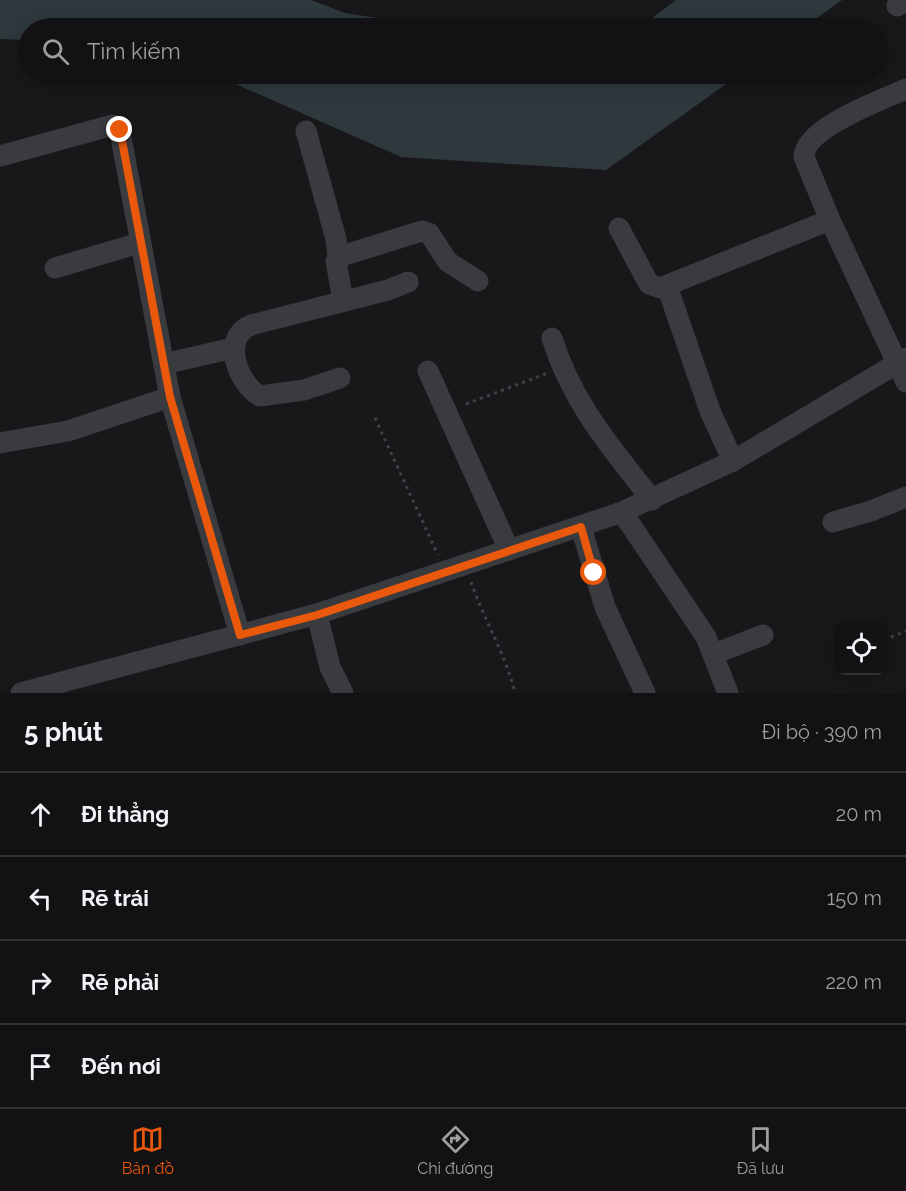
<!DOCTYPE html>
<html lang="vi">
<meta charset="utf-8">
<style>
body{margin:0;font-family:Raleway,sans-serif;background:#1b1b1d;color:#f1f3f6}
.controls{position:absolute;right:18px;bottom:18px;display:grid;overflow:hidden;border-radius:12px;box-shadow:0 3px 15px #0003}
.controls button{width:54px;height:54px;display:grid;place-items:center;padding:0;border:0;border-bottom:2px solid #313234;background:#121214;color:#f1f3f6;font:30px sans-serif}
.stop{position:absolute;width:18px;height:18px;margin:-14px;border:4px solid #ea580c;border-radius:50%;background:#fff}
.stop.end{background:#ea580c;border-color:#fff;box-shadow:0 2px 6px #0008}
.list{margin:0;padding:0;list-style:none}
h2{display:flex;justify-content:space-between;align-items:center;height:78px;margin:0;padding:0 24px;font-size:26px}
h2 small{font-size:20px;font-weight:400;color:#9c9ea0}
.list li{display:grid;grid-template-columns:39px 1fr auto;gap:18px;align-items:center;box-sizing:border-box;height:84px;padding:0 24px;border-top:2px solid #313234}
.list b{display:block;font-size:22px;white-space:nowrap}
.list em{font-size:20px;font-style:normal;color:#9c9ea0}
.icon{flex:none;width:33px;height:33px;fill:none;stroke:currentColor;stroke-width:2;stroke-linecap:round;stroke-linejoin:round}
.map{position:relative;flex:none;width:906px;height:693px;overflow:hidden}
.search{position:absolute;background:#121214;box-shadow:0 3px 15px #0003;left:18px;right:18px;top:18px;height:66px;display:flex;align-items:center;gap:15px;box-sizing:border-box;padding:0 21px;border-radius:33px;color:#9c9ea0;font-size:22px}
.sheet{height:414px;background:#121214}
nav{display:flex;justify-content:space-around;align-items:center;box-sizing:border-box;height:84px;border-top:2px solid #313234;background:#121214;font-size:16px;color:#9c9ea0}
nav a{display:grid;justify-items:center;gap:3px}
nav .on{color:#ea580c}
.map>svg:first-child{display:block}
.water{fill:#2f393d}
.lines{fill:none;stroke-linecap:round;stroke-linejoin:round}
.path{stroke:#3f4246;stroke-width:3;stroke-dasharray:3 4.5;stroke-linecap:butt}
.minor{stroke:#393b3f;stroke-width:21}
.route{stroke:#ea580c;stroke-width:8}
</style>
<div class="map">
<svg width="906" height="693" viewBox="0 0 906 693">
<rect width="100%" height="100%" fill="#18181a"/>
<g class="water">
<polygon points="0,0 311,0 345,13 441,28 28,28 28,40 0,39"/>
<polygon points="676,0 842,0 803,28 639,28"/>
<polygon points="213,74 740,74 606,170 401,157"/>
</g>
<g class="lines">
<g class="path">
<polyline points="466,404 548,373"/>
<polyline points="375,418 438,555"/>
<path d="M471,582C484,620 506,655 515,693"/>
<polyline points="884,640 906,631"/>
<polyline points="835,648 838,649"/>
</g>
<g class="minor">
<polyline points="897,6 906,1"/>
<path d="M906,89C881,100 804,128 804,157L830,220L906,382"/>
<polyline points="306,131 336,239 338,257"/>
<polyline points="0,156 113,125 119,127 170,397 240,635"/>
<polyline points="619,228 649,284 660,288 830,220"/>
<polyline points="55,268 139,243"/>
<polyline points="667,286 710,411 733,461"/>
<polyline points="343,301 336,261 338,257 422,231 429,233 448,262 478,281"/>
<path d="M552,338C572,403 611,447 652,500"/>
<polyline points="164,364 233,348"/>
<polyline points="428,371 509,550"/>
<path d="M340,378L304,390L260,396C237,383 221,337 251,325L388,290L408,282"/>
<polyline points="0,443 68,431 170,397"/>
<polyline points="622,512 706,637 728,693"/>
<polyline points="833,522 871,511 906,497"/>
<polyline points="581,527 605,607 645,693"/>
<polyline points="317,614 330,667 343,693"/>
<polyline points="714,654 763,635"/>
<polyline points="21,693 317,614 622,512 733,461 906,358"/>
</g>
</g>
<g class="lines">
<polyline class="route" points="120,130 170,397 240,635 317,615 581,527 594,573"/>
</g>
</svg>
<div class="controls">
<button><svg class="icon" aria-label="locate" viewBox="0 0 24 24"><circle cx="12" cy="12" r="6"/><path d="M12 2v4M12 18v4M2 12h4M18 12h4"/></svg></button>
</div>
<div class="stop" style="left:594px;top:573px"></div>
<div class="stop end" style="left:120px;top:130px"></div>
<div class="search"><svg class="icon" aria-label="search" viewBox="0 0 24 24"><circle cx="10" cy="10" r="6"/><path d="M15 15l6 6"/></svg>Tìm kiếm</div>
</div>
<section class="sheet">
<h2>5 phút<small>Đi bộ · 390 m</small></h2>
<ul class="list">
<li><svg class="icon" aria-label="ahead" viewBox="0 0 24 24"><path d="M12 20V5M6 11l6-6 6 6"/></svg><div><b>Đi thẳng</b></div><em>20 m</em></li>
<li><svg class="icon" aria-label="left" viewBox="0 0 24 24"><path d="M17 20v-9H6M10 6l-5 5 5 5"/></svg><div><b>Rẽ trái</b></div><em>150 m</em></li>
<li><svg class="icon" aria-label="right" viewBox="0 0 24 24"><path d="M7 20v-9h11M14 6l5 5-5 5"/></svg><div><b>Rẽ phải</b></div><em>220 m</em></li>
<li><svg class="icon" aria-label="arrive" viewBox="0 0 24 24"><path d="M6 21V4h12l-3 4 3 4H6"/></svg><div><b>Đến nơi</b></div></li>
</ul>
</section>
<nav>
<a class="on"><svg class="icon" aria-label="map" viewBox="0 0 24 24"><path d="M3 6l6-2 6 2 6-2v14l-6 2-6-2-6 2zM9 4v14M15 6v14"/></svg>Bản đồ</a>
<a><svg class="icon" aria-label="directions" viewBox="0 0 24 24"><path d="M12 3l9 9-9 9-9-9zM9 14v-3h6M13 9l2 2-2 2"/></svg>Chỉ đường</a>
<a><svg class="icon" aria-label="saved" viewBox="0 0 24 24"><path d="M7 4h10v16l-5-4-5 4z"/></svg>Đã lưu</a>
</nav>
